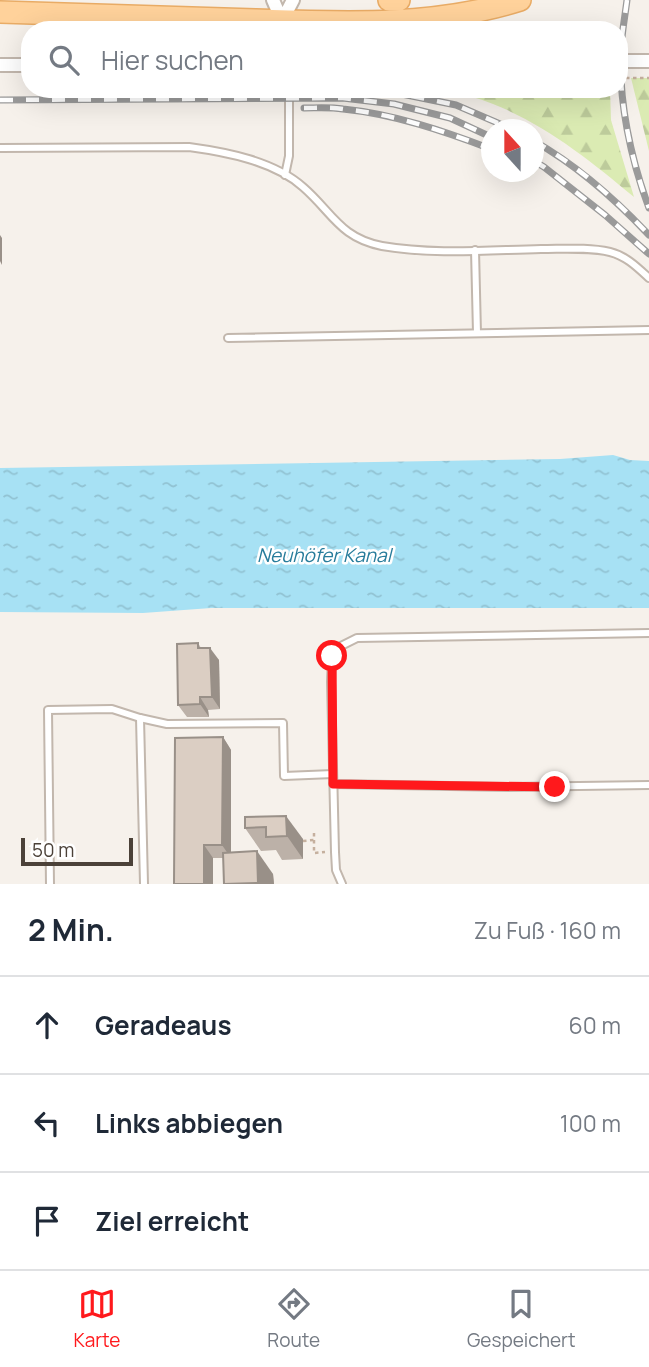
<!DOCTYPE html>
<html lang="de">
<meta charset="utf-8">
<style>
body{margin:0;font-family:Manrope,sans-serif;background:#f6f6f7;color:#1f2937}
.compass{position:absolute;left:481px;top:119px;width:63px;height:63px;border-radius:50%;background:#fff;box-shadow:0 7px 28px #0002;rotate:339deg}
.scale{position:absolute;left:21px;bottom:18px;width:112px;box-sizing:border-box;padding-left:7px;border:4px solid #4b4138;border-top:0;font-size:19px;line-height:24px;white-space:nowrap;color:#4b4138;-webkit-text-stroke:5px #fff;paint-order:stroke}
.stop{position:absolute;width:21px;height:21px;margin:-16px;border:5px solid #ff191c;border-radius:50%;background:#fff}
.stop.end{background:#ff191c;border-color:#fff;box-shadow:0 2px 7px #0008}
.list{margin:0;padding:0;list-style:none}
h2{display:flex;justify-content:space-between;align-items:center;height:91px;margin:0;padding:0 28px;font-size:30px}
h2 small{font-size:23px;font-weight:400;color:#747a83}
.list li{display:grid;grid-template-columns:46px 1fr auto;gap:21px;align-items:center;box-sizing:border-box;height:98px;padding:0 28px;border-top:2px solid #e0e1e3}
.list b{display:block;font-size:26px;white-space:nowrap}
.list em{font-size:23px;font-style:normal;color:#747a83}
.icon{flex:none;width:38px;height:38px;fill:none;stroke:currentColor;stroke-width:2;stroke-linecap:round;stroke-linejoin:round}
.map{position:relative;flex:none;width:649px;height:884px;overflow:hidden}
.search{position:absolute;background:#fff;box-shadow:0 7px 28px #0002;left:21px;right:21px;top:21px;height:77px;display:flex;align-items:center;gap:18px;box-sizing:border-box;padding:0 24px;border-radius:28px;color:#747a83;font-size:26px}
.sheet{height:385px;background:#fff}
nav{display:flex;justify-content:space-around;align-items:center;box-sizing:border-box;height:98px;border-top:2px solid #e0e1e3;background:#fff;font-size:19px;color:#747a83}
nav a{display:grid;justify-items:center;gap:4px}
nav .on{color:#ff191c}
.map>svg:first-child{display:block}
.forest{fill:url(#forest-firs)}
.water{fill:url(#water-ripples)}
.lines{fill:none;stroke-linecap:round;stroke-linejoin:round}
.service-casing{stroke:#c2b7ad;stroke-width:10}
.minor-casing{stroke:#c2b7ad;stroke-width:16}
.primary-casing{stroke:#e9ac66;stroke-width:24}
.path{stroke:#c5b09e;stroke-width:2.5;stroke-dasharray:3.5 3.5;stroke-linecap:butt}
.service{stroke:#fff;stroke-width:6}
.minor{stroke:#fff;stroke-width:12}
.primary{stroke:#ffd29b;stroke-width:21}
.rail-casing{stroke:#9a9a9a;stroke-width:7}
.rail{stroke:#fff;stroke-width:4.5;stroke-dasharray:13;stroke-linecap:butt}
.wall{fill:#bcb1a8}
.shaded-wall{fill:#999088}
.building{fill:#dbcec3;stroke:#999088;stroke-width:2}
.route{stroke:#ff191c;stroke-width:9}
.labels{text-anchor:middle;stroke-width:5;stroke-linejoin:round;paint-order:stroke}
.water-label{font-size:19px;font-style:italic;fill:#277c9b;stroke:#fff}
</style>
<div class="map">
<svg width="649" height="884" viewBox="0 0 649 884">
<defs>
<pattern id="forest-firs" width="22" height="20" patternUnits="userSpaceOnUse" patternTransform="scale(1.75)"><rect width="22" height="20" fill="#dbebb3"/><path d="M5 1l3.5 6h-7zM16 11l3.5 6h-7z" fill="#bdcb9b"/></pattern>
<pattern id="water-ripples" width="26" height="14" patternUnits="userSpaceOnUse" patternTransform="scale(1.75)"><rect width="26" height="14" fill="#a7e1f4"/><path d="M2 4q2-2 4 0t4 0M15 11q2-2 4 0t4 0" fill="none" stroke="#91c2d2"/></pattern>
</defs>
<rect width="100%" height="100%" fill="#f6f1eb"/>
<g class="forest">
<polygon points="631,78 649,78 649,151"/>
<path d="M447,89H610L611,120L634,197C591,161 546,125 493,104C478,98 462,94 447,89Z"/>
</g>
<polygon class="water" points="613,455 630,460 649,461 649,608 211,608 143,613 0,612 0,468 560,459"/>
<g class="lines">
<defs>
<g id="service">
<path d="M0,148L189,147C226,152 274,161 303,187C332,212 340,238 382,246C434,255 489,250 541,249C564,249 588,247 610,252C626,256 637,267 649,278"/>
<polyline points="285,175 289,156 289,89"/>
<polyline points="475,250 477,333"/>
<polyline points="228,338 649,330"/>
<polyline points="140,718 144,884"/>
<polyline points="333,784 509,787 649,785"/>
<polyline points="50,884 48,710 112,709 140,718 167,724 283,723 284,776 333,774"/>
<polyline points="342,884 336,870 335,852 331,682 332,656 341,646 357,638 649,633"/>
</g>
<g id="minor">
<polyline points="273,0 282,21 293,0"/>
<polyline points="619,61 649,61"/>
<polyline points="0,65 30,65"/>
</g>
<g id="primary">
<polyline points="389,0 399,0"/>
<path d="M0,12C85,14 170,18 256,20C344,23 434,27 520,0"/>
</g>
</defs>
<use href="#service" class="service-casing"/>
<use href="#minor" class="minor-casing"/>
<use href="#primary" class="primary-casing"/>
<g class="path">
<polyline points="619,78 649,78"/>
<polyline points="314,833 314,853 325,852"/>
<polyline points="303,841 314,840"/>
</g>
<use href="#service" class="service"/>
<use href="#minor" class="minor"/>
<use href="#primary" class="primary"/>
<defs>
<g id="rail">
<path d="M627,0C625,16 622,32 621,48C618,100 631,160 649,208"/>
<polyline points="360,89 397,93 456,105 514,130"/>
<polyline points="0,100 343,98 394,104 450,118 491,137"/>
<path d="M304,108C317,108 330,107 343,109C394,114 444,131 491,149"/>
<path d="M534,141C578,166 614,198 649,235"/>
<polyline points="534,161 544,167 605,215 649,254"/>
</g>
</defs>
<use href="#rail" class="rail-casing"/>
<use href="#rail" class="rail"/>
</g>
<g class="wall">
<polygon points="198,643 201,648 219,660 220,709 208,710 209,717 187,717 178,705"/>
<polygon points="223,737 231,750 231,852 273,874 274,884 224,884 223,858 213,858 213,884 175,738"/>
<polygon points="245,817 303,839 303,859 282,860 276,850 261,851 245,828"/>
</g>
<g class="shaded-wall">
<polygon points="0,235 2,238 2,265 0,261"/>
<polygon points="210,648 219,660 220,709 212,697"/>
<polygon points="200,697 208,710 209,717 200,704"/>
<polygon points="223,737 231,750 231,858 222,845"/>
<polygon points="286,816 303,839 303,859 287,836"/>
<polygon points="204,845 213,858 213,884 204,884"/>
<polygon points="257,851 273,874 274,884 259,884 258,883"/>
</g>
<g class="building">
<polygon points="198,643 198,648 210,648 212,697 200,697 200,704 178,705 177,644"/>
<polygon points="223,737 222,845 204,845 204,884 174,884 175,738"/>
<polygon points="286,816 287,836 266,837 266,827 245,828 245,817"/>
<polygon points="257,851 258,883 224,884 223,853"/>
</g>
<g class="lines">
<polyline class="route" points="332,656 333,784 555,787"/>
</g>
<g class="labels">
<g class="water-label">
<text x="324" y="562">Neuhöfer Kanal</text>
</g>
</g>
</svg>
<svg class="compass" viewBox="-18 -18 36 36"><path d="M0-13l5 13h-10z" fill="#e53935"/><path d="M0 13l5-13h-10z" fill="#747a83"/></svg>
<div class="scale">50 m</div>
<div class="stop" style="left:332px;top:656px"></div>
<div class="stop end" style="left:555px;top:787px"></div>
<div class="search"><svg class="icon" aria-label="search" viewBox="0 0 24 24"><circle cx="10" cy="10" r="6"/><path d="M15 15l6 6"/></svg>Hier suchen</div>
</div>
<section class="sheet">
<h2>2 Min.<small>Zu Fuß · 160 m</small></h2>
<ul class="list">
<li><svg class="icon" aria-label="ahead" viewBox="0 0 24 24"><path d="M12 20V5M6 11l6-6 6 6"/></svg><div><b>Geradeaus</b></div><em>60 m</em></li>
<li><svg class="icon" aria-label="left" viewBox="0 0 24 24"><path d="M17 20v-9H6M10 6l-5 5 5 5"/></svg><div><b>Links abbiegen</b></div><em>100 m</em></li>
<li><svg class="icon" aria-label="arrive" viewBox="0 0 24 24"><path d="M6 21V4h12l-3 4 3 4H6"/></svg><div><b>Ziel erreicht</b></div></li>
</ul>
</section>
<nav>
<a class="on"><svg class="icon" aria-label="map" viewBox="0 0 24 24"><path d="M3 6l6-2 6 2 6-2v14l-6 2-6-2-6 2zM9 4v14M15 6v14"/></svg>Karte</a>
<a><svg class="icon" aria-label="directions" viewBox="0 0 24 24"><path d="M12 3l9 9-9 9-9-9zM9 14v-3h6M13 9l2 2-2 2"/></svg>Route</a>
<a><svg class="icon" aria-label="saved" viewBox="0 0 24 24"><path d="M7 4h10v16l-5-4-5 4z"/></svg>Gespeichert</a>
</nav>
